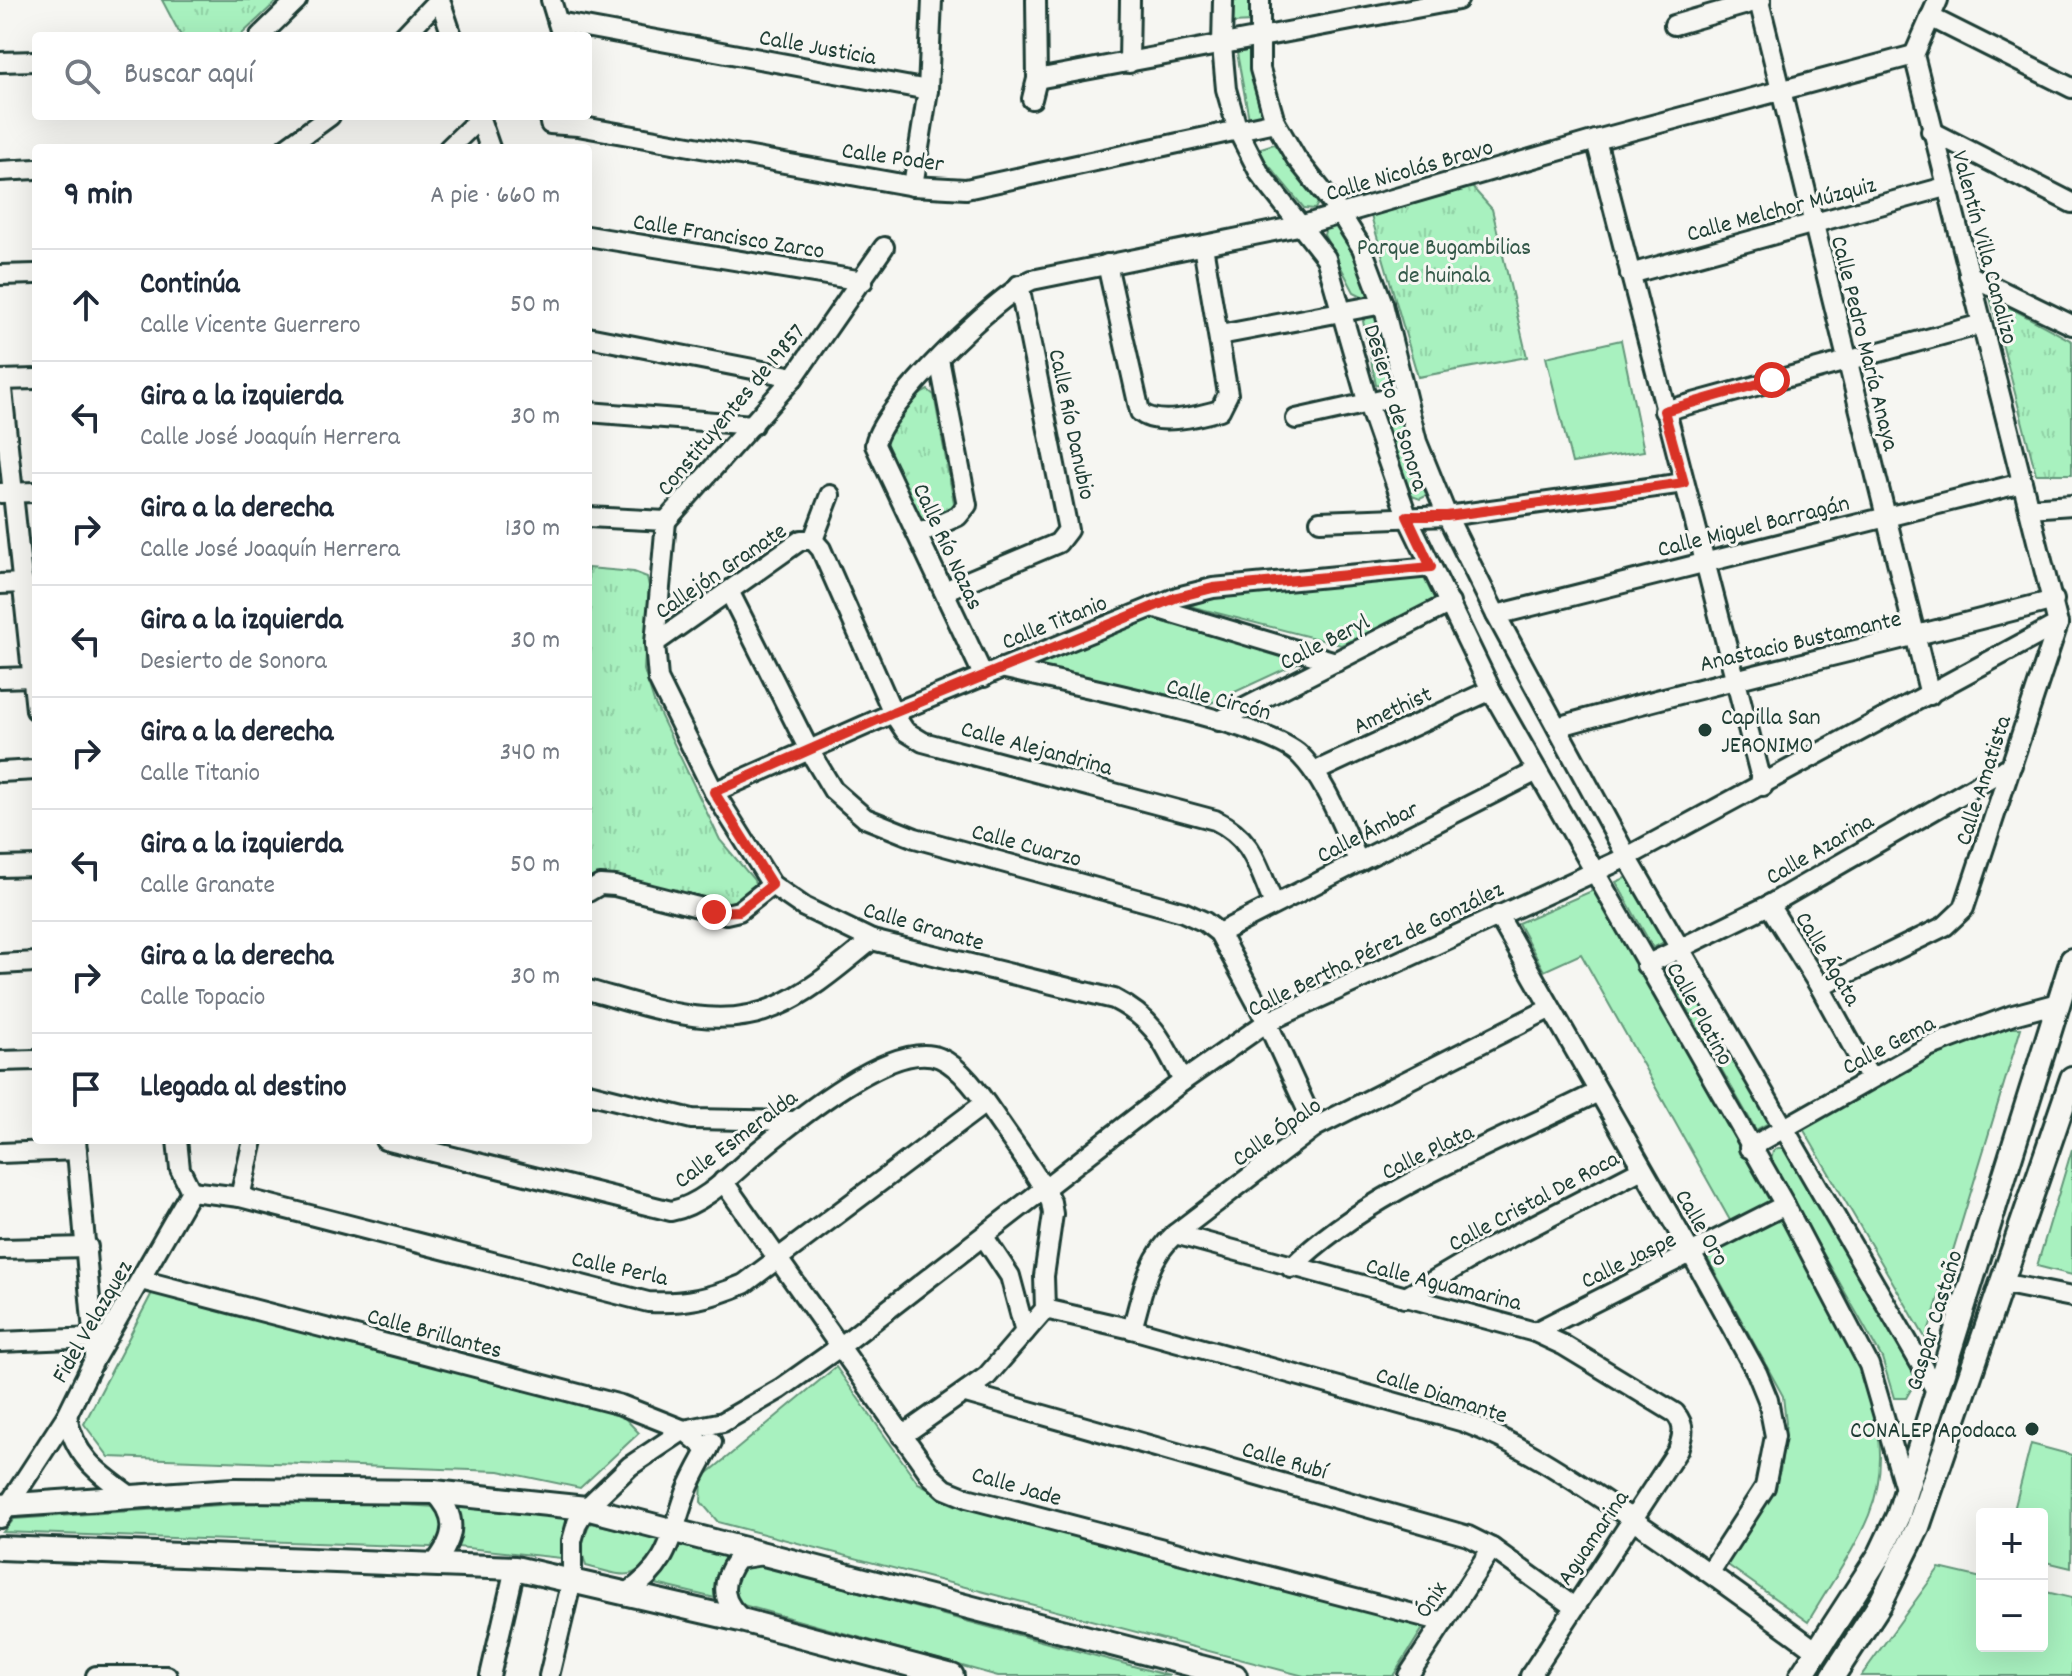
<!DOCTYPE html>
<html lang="es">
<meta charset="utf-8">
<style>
body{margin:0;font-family:Dekko,sans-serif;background:#f6f6f7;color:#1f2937}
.controls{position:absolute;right:24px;bottom:24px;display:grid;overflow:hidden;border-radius:8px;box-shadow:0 8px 32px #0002}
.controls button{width:72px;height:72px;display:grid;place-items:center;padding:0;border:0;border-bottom:2px solid #e0e1e3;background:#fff;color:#1f2937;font:40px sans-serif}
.stop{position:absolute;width:24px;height:24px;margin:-18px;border:6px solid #d93025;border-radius:50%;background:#fff}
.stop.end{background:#d93025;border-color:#fff;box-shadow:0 2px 8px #0008}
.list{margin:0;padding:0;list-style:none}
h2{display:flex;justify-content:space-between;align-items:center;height:104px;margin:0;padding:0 32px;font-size:34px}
h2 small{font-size:26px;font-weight:400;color:#747a83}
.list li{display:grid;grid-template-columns:52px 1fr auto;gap:24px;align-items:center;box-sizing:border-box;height:112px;padding:0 32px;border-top:2px solid #e0e1e3}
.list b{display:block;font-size:30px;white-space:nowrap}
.list p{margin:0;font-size:26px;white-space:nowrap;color:#747a83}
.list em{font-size:26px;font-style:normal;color:#747a83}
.icon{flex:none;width:44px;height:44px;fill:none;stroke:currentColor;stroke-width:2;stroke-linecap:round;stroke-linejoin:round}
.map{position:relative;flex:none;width:2072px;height:1676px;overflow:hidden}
.search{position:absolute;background:#fff;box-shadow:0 8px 32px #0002;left:32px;top:32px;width:560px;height:88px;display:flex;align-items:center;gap:20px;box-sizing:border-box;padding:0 28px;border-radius:8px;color:#747a83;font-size:30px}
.panel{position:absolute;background:#fff;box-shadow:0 8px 32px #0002;left:32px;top:144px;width:560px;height:1000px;border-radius:8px}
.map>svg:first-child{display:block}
.grass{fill:#a8f1bf;stroke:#64977a;stroke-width:2}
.park{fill:url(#park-tufts);stroke:#64977a;stroke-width:2}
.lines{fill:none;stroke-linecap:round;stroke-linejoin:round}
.minor-casing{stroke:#1f3d34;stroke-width:24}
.major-casing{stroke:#1f3d34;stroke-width:28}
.minor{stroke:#f6f6f2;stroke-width:18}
.major{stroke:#f6f6f2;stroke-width:22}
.route{stroke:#d93025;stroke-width:10}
.poi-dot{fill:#1f3d34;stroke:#f6f6f2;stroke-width:3}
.labels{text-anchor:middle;stroke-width:6;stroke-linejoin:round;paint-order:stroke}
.street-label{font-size:24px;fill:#1f3d34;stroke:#f6f6f2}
.park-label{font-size:24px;fill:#345849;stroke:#f6f6f2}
.poi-label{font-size:24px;fill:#1f3d34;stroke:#f6f6f2;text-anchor:start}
</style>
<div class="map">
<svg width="2072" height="1676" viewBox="0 0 2072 1676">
<defs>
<pattern id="park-tufts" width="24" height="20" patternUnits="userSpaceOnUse" patternTransform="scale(2)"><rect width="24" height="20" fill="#a8f1bf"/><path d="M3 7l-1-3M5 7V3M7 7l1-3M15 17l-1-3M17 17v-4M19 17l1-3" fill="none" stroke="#90d0a5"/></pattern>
</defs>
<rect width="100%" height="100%" fill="#f6f6f2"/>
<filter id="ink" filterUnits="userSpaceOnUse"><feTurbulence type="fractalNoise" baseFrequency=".0125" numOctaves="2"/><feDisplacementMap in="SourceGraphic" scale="16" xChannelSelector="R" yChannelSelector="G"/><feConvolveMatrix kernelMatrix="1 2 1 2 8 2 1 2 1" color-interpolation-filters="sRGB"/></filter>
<g filter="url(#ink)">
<g class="grass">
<polygon points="1234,0 1253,0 1252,22 1233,23"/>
<polygon points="1251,50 1265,115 1249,119 1237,53"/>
<polygon points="1274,144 1320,199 1315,209 1304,208 1261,156 1261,148"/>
<polygon points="1331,225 1340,227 1372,290 1366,298 1354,292 1324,235 1326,227"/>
<polygon points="1368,316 1378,316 1395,381 1389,388 1376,385 1363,321"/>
<polygon points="1621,340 1644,451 1572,463 1546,357"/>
<path d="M1395,405L1400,409L1409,447L1429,486L1426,496L1420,499L1412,496C1400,472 1376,436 1384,408Z"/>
<polygon points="1424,578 1436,602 1341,645 1190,606 1226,592"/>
<polygon points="1152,615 1302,661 1209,704 1038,666"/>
<polygon points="1632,875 1668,940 1653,948 1616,882"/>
<polygon points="1594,890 1771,1203 1732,1224 1581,954 1544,971 1518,923"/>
<polygon points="1679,961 1769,1123 1756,1130 1664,969"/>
<polygon points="2003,1028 2021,1028 1926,1339 1802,1127 1941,1052"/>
<polygon points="1778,1148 1786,1148 1789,1154 1912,1371 1916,1381 1906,1398 1894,1398 1882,1358 1771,1161 1773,1151"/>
<polygon points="2072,1149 2072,1275 2037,1266"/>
<path d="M1782,1219C1829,1304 1910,1413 1869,1515C1854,1552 1828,1587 1808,1622L1725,1563L1780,1472L1786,1423L1783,1396L1706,1256Z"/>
<polygon points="152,1293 618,1411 639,1433 580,1488 499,1471 109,1457 84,1424"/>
<polygon points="836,1367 918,1483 952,1500 1425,1625 1393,1676 1304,1676 718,1522 701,1502 702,1478"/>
<polygon points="2031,1444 2072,1455 2071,1568 2042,1561 2042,1514 2013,1514"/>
<polygon points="308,1499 436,1507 444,1515 443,1537 431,1547 3,1532 14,1519"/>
<polygon points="456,1504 572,1516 561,1558 457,1547 462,1530"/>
<path d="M590,1523L659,1538L660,1552C629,1583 627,1576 586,1566L580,1545Z"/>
<path d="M680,1543L733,1555C718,1564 712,1585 719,1599L656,1584Z"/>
<polygon points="759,1565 1170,1676 998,1676 736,1603 731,1595 734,1574 744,1567"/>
<polygon points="1939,1568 1982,1578 1982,1646 2042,1646 2042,1591 2072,1598 2072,1676 1861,1676"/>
</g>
<g class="park">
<polygon points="162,0 278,0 240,36 181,36"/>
<polygon points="1472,187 1492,209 1527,357 1418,377 1371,216"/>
<polygon points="1990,297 2072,341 2072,474 2036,474"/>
<path d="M928,390L934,395L955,508L920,524L884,447C885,429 911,397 928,390Z"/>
<polygon points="588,568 634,572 647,577 649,586 644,670 654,702 720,840 754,880 756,887 745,902 711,907 588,878"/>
</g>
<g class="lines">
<defs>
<g id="minor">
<polyline points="440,0 452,36"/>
<polyline points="551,0 561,33"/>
<polyline points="1223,0 1222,46 1226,89 1238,131 1260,174 1326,258 1368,404 1407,516 1491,690 1785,1205 1869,1365 1906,1492"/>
<polyline points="1260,0 1260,69 1275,122 1296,158 1340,213 1362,248 1383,304 1417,442 1447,516 1496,615 1627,857 1938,1394"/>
<polyline points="1759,1 1930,695"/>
<polyline points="1930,17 2072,88"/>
<polyline points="558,22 928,90"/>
<polyline points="1674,25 1761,0"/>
<polyline points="260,36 297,0"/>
<polyline points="404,36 438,0"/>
<polyline points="0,62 36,61"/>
<polyline points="1129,63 1130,0"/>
<polyline points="1037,79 1458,0"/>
<polyline points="1032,99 1037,79 1036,0"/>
<polyline points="479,116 490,148"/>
<polyline points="550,124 578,126 913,186 966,189 1275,122"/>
<polyline points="1931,131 2072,203"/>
<polyline points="1596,140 1763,786"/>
<polyline points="286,148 330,116"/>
<polyline points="449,148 480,118"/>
<polyline points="0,171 36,169"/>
<polyline points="913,186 928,90 932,0"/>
<polyline points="588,236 863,281"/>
<path d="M1107,264L1140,412C1157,427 1199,416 1220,410L1228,394L1203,246"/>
<polyline points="1630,274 1945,187"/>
<polyline points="0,275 36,274"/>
<polyline points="1969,275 2072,325"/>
<polyline points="1220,335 1383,304"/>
<polyline points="588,337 794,377"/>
<polyline points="0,380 36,379"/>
<polyline points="1,380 36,710"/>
<polyline points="1664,411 1982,324"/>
<polyline points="588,412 753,425"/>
<polyline points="1296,419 1404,395"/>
<polyline points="0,493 36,492"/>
<polyline points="2029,508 2072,505"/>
<polyline points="588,517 666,521"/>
<path d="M666,521L655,643L658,679L714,792L772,885L804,907L872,940L1114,999C1155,1020 1163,1042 1183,1081"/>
<polyline points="666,521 794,377 884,247"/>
<polyline points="1320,521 1447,516 1684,483"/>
<polyline points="918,534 958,516 967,505 939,359"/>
<path d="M813,540L821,549L893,713L905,731L923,742L1215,820C1254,839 1257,866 1274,904"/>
<polyline points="813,540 830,495"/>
<polyline points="0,584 24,583"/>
<polyline points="944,591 1058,543 1068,530 1019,285"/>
<polyline points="730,593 809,750 833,790 865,818 915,838 1183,912 1205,922 1219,933 1267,1022 1315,1127"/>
<polyline points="1152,607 1336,662"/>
<polyline points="1496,615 2022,483"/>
<polyline points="655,643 801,540 813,540"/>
<path d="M1002,668C1061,683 1265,721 1300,755C1328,783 1342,828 1359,862"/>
<path d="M984,677L875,445C879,409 997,295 1032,280L1303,225L1596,140L1914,55"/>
<polyline points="0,678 33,677"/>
<polyline points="1219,721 1450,603"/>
<path d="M1557,727C1722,680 1889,644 2054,600"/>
<polyline points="0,772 36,770"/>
<polyline points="1314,772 1491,690"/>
<polyline points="714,792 893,713 1177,597 1213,588 1431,567"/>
<polyline points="0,867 36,866"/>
<polyline points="588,892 600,885 615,886 726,914 739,911 772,885"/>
<polyline points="1769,905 1820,987 1870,1078"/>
<polyline points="1498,915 1692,1255 1757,1373 1768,1400 1775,1436 1765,1487 1710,1572"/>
<polyline points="1219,933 1537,771"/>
<polyline points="0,964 36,962"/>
<polyline points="1646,965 1769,905 2012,765"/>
<polyline points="1820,987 1945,926 1964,908 2058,624 1914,55 1938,0"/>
<path d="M588,990C647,1006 716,1033 775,1007C811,992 842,964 872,940"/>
<polyline points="0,1061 36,1060"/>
<polyline points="588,1093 692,1119 794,1121"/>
<polyline points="76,1140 95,1355"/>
<polyline points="177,1140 180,1169 191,1191"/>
<path d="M385,1140L671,1211C703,1205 732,1174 756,1153C792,1123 893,1038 940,1058C965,1069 986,1104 1001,1125C1018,1150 1038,1175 1051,1202L1053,1214L1044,1276L1045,1309L1025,1332"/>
<polyline points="1749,1148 1928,1047 2013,1015 2058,1003"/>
<polyline points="0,1153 77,1150"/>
<polyline points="723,1181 932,1477 945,1489 967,1498 1444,1622"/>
<path d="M191,1191L240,1197L648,1302C685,1304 711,1298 744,1284L985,1103"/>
<polyline points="240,1197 253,1140"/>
<path d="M1175,1234L1535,1332L1563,1345L1675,1413C1686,1426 1683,1435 1678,1450L1530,1676"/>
<polyline points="0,1249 88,1247"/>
<path d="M1291,1268C1369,1190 1497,1143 1596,1093"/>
<polyline points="141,1280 621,1405 684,1430 708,1450"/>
<polyline points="2001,1283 2072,1297"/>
<polyline points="1404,1298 1482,1252 1642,1169"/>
<path d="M1045,1309L1132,1329L1464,1422C1523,1445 1571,1478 1623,1513C1690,1558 1754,1605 1818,1652"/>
<path d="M1132,1329C1142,1295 1147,1259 1175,1234L1315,1127L1549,1009"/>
<polyline points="1535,1332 1785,1205"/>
<polyline points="0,1342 95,1338"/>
<polyline points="966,1393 1468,1536 1492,1548 1574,1607"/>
<path d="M67,1415C73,1455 97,1472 129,1495"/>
<polyline points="902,1436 987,1376 1025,1332 1010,1276 984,1237"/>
<path d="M434,1492C459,1516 455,1538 435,1563"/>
<polyline points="0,1518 67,1415 95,1358 191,1191"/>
<path d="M627,1593C670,1564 670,1538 686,1493C693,1475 703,1459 712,1442"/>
<path d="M745,1621C721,1603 719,1584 737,1559L763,1555"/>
<polyline points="96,1676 167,1676"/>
<polyline points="490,1676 515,1568"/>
<polyline points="549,1676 572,1580 572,1541 577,1523 586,1508 630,1466 684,1430 723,1422 780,1389 841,1346 1183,1081 1267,1022 1627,857 2058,624"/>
<polyline points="1408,1676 1492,1548"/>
</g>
<g id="major">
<polyline points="0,1506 234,1490 434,1492 586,1508 1235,1676"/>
<polyline points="0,1548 515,1568 745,1621 952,1676"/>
<polyline points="1801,1676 1880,1554 1898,1516 2072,960"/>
<polyline points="1833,1676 1880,1604 1918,1527 2072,1078"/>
</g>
</defs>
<use href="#minor" class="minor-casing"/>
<use href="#major" class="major-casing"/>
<use href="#minor" class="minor"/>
<use href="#major" class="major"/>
</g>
</g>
<g class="lines" filter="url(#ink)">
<polyline class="route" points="714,912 739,911 772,885 714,792 893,713 1177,597 1213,588 1431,567 1407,516 1447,516 1684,483 1664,411 1772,380"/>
</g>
<g class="poi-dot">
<circle cx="1705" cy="730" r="8"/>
<circle cx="2032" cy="1429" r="8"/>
</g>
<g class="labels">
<g class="street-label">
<text transform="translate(818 46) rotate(10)" y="8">Calle Justicia</text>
<text transform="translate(893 156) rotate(8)" y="8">Calle Poder</text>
<text transform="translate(1409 169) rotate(-16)" y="8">Calle Nicolás Bravo</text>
<text transform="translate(1781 208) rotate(-15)" y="8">Calle Melchor Múzquiz</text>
<text transform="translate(729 235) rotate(9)" y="8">Calle Francisco Zarco</text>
<text transform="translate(1986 247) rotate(75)" y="8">Valentín Villa Canalizo</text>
<text transform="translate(1866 343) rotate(76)" y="8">Calle Pedro María Anaya</text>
<text transform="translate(1397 407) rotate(73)" y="8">Desierto de Sonora</text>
<text transform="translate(730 409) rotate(-50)" y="8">Constituyentes de 19857</text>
<text transform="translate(1073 424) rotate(78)" y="8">Calle Río Danubio</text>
<text transform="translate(1753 525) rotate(-14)" y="8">Calle Miguel Barragán</text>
<text transform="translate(949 546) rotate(65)" y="8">Calle Río Nazas</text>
<text transform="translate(720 570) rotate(-34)" y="8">Callejón Granate</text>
<text transform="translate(1054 621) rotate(-22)" y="8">Calle Titanio</text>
<text transform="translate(1800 640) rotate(-13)" y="8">Anastacio Bustamante</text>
<text transform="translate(1324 641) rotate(-27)" y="8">Calle Beryl</text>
<text transform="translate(1219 698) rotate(15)" y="8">Calle Circón</text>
<text transform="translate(1392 709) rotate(-25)" y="8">Amethist</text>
<text transform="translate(1037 747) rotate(15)" y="8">Calle Alejandrina</text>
<text transform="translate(1982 780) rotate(-72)" y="8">Calle Amatista</text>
<text transform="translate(1367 831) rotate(-27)" y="8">Calle Ámbar</text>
<text transform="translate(1027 844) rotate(15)" y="8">Calle Cuarzo</text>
<text transform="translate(1819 848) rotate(-30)" y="8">Calle Azarina</text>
<text transform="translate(924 925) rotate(16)" y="8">Calle Granate</text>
<text transform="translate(1375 948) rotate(-26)" y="8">Calle Bertha Pérez de González</text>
<text transform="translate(1829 958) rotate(59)" y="8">Calle Ágata</text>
<text transform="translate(1701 1013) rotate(61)" y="8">Calle Platino</text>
<text transform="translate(1888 1044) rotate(-28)" y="8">Calle Gema</text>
<text transform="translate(1276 1131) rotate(-35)" y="8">Calle Ópalo</text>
<text transform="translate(735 1138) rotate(-37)" y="8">Calle Esmeralda</text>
<text transform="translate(1427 1151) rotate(-26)" y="8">Calle Plata</text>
<text transform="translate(1533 1200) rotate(-28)" y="8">Calle Cristal De Roca</text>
<text transform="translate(1703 1227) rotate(60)" y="8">Calle Oro</text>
<text transform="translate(1628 1259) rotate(-26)" y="8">Calle Jaspe</text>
<text transform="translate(620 1267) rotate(12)" y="8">Calle Perla</text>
<text transform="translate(1444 1283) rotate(14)" y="8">Calle Aguamarina</text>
<text transform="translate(1933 1320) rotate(-73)" y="8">Gaspar Castaño</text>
<text transform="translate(91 1321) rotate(-60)" y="8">Fidel Velazquez</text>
<text transform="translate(435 1332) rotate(15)" y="8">Calle Brillantes</text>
<text transform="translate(1442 1394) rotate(18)" y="8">Calle Diamante</text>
<text transform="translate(1285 1459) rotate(16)" y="8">Calle Rubí</text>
<text transform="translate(1017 1485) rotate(16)" y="8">Calle Jade</text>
<text transform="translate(1592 1537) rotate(-56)" y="8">Aguamarina</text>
<text transform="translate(1430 1599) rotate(-57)" y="8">Ónix</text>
</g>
<g class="park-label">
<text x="1444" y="254">Parque Bugambilias<tspan x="1444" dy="28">de huinala</tspan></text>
</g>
<g class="poi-label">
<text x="1721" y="724">Capilla San<tspan x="1721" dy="28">JERONIMO</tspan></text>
<text x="2016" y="1437" text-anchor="end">CONALEP Apodaca</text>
</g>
</g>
</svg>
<div class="controls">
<button>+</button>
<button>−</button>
</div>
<div class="stop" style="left:1772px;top:380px"></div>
<div class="stop end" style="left:714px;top:912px"></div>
<div class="search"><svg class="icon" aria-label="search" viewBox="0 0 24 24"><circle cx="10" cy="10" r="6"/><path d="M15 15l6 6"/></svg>Buscar aquí</div>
<section class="panel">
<h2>9 min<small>A pie · 660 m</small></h2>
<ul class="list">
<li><svg class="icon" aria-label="ahead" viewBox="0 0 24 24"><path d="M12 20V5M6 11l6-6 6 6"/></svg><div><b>Continúa</b><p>Calle Vicente Guerrero</p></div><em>50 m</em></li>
<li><svg class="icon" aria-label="left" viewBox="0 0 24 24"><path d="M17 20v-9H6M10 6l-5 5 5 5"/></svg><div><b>Gira a la izquierda</b><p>Calle José Joaquín Herrera</p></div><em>30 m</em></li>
<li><svg class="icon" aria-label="right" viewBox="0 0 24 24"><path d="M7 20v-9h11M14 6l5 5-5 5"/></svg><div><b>Gira a la derecha</b><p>Calle José Joaquín Herrera</p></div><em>130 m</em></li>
<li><svg class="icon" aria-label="left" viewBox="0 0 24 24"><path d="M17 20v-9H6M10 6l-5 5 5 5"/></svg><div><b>Gira a la izquierda</b><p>Desierto de Sonora</p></div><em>30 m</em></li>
<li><svg class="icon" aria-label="right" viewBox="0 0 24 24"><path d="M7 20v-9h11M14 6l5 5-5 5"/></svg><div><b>Gira a la derecha</b><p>Calle Titanio</p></div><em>340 m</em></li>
<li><svg class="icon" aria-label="left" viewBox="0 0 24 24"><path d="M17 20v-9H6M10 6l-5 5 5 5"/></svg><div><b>Gira a la izquierda</b><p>Calle Granate</p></div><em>50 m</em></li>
<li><svg class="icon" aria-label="right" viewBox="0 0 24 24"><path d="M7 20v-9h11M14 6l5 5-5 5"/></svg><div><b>Gira a la derecha</b><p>Calle Topacio</p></div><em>30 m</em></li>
<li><svg class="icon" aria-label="arrive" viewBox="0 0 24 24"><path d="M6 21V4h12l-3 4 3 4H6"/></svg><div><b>Llegada al destino</b></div></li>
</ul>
</section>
</div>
